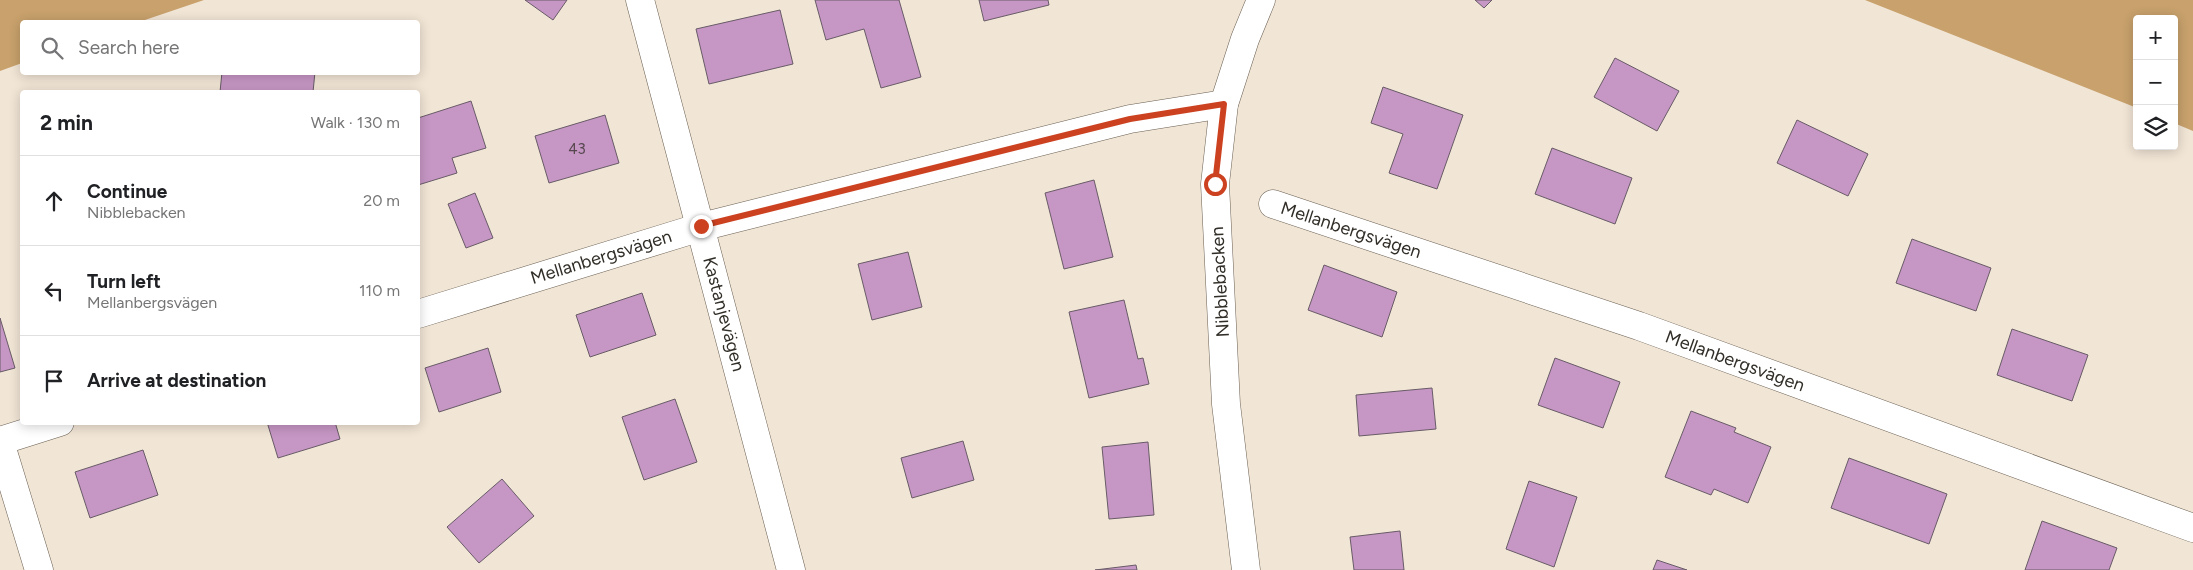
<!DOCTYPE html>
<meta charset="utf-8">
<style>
body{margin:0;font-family:Figtree,sans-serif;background:#f6f6f6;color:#202124}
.controls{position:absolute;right:15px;top:15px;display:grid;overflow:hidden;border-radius:5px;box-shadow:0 2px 12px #0003}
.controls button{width:45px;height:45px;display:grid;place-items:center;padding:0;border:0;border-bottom:1px solid #e0e0e0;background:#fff;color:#202124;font:25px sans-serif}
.stop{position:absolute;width:15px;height:15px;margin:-11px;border:4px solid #cc4221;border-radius:50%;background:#fff}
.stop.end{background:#cc4221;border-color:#fff;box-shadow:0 1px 5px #0008}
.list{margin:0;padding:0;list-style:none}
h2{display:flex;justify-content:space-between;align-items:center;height:65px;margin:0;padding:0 20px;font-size:21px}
h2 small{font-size:16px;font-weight:400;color:#757577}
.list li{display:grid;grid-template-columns:32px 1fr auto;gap:15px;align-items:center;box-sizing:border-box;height:90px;padding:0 20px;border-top:1px solid #e0e0e0}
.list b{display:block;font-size:19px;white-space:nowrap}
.list p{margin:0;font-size:16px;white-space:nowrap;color:#757577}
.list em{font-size:16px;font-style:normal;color:#757577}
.icon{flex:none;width:28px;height:28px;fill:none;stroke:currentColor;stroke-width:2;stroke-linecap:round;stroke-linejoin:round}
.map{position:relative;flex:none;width:2193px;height:570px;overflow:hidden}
.search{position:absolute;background:#fff;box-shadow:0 2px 12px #0003;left:20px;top:20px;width:400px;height:55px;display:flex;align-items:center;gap:12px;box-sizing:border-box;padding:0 18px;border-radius:5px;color:#757577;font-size:19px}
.panel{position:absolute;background:#fff;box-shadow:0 2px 12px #0003;left:20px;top:90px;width:400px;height:335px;border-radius:5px}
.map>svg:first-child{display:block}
.forest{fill:#c8a16c}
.building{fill:#c696c4;stroke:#685b67}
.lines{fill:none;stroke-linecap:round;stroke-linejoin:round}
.minor-casing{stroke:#6a5f52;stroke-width:29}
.minor{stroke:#fff;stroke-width:28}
.route{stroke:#cc4221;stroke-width:6}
.labels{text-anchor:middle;stroke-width:4;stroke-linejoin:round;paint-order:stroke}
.number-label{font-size:15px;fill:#56474e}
.street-label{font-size:18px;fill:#312d27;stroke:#fff}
</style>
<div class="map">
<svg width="2193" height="570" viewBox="0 0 2193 570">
<rect width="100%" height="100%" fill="#f1e5d5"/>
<g class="forest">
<polygon points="0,0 204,0 139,22 22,22 22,63 0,71"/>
<polygon points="1865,0 2193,0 2193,131 2174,123 2174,19 2137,19 2137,108"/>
</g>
<g class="building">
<polygon points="525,0 567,0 553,20"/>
<polygon points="815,0 899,0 921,77 881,88 864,29 826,40"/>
<polygon points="979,0 1048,0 1049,5 984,21"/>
<polygon points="1475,0 1492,0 1484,8"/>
<polygon points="780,10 793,64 709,84 696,29"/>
<polygon points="1615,58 1679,91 1657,131 1594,97"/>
<polygon points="222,72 315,72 313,92 220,92"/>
<polygon points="1383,87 1463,115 1437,189 1389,173 1403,134 1371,123"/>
<polygon points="471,101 486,148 452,158 457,173 418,185 418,118"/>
<polygon points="605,115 619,163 549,183 535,136"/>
<polygon points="1797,120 1868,154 1848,196 1777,163"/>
<polygon points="1552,148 1632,178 1615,224 1535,194"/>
<polygon points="1094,180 1113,257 1064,269 1045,193"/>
<polygon points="475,193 493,238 466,248 448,204"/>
<polygon points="1912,239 1991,268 1976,311 1896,283"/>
<polygon points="908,252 922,307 872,320 858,264"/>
<polygon points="1324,265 1397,292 1382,337 1308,310"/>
<polygon points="642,293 656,335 590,357 576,315"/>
<polygon points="1124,300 1138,359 1143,358 1149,384 1089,398 1069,312"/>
<polygon points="0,318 15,368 0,372"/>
<polygon points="2012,329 2088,355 2072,401 1997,375"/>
<polygon points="488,348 501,392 439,412 425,368"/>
<polygon points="1555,358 1620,382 1603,428 1538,405"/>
<polygon points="1432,388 1436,429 1359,436 1356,395"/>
<polygon points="675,399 697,462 644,480 622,417"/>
<polygon points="1691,411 1736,428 1734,432 1771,447 1748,503 1714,489 1711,495 1665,477"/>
<polygon points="267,422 335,422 340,439 278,458"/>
<polygon points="963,441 974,480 912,498 901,458"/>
<polygon points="1148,442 1154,515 1109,519 1102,447"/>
<polygon points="143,450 158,495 90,518 75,472"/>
<polygon points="1849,458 1947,494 1929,544 1831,508"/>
<polygon points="502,479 534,516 479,563 447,527"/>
<polygon points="1529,481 1577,497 1554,567 1506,549"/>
<polygon points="2042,521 2117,548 2109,570 2025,570"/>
<polygon points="1400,531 1404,570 1354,570 1350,537"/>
<polygon points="1657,560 1687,570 1653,570"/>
<polygon points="1136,565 1137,570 1095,570"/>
</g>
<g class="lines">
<defs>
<g id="minor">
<polyline points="640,0 791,570"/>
<polyline points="1273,204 1639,326 2193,528"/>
<polyline points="418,314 701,227 1130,119 1224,104"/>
<polyline points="0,441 60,422"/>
<polyline points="0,442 39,570"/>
<polyline points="1246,570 1226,404 1215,184 1224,104 1245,39 1261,0"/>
</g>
</defs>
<use href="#minor" class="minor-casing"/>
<use href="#minor" class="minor"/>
</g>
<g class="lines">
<polyline class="route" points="701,226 1130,119 1224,104 1215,184"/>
</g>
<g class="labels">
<g class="number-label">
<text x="577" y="154">43</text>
</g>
<g class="street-label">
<text transform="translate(1351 230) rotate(18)" y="6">Mellanbergsvägen</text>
<text transform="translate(601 257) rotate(-17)" y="6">Mellanbergsvägen</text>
<text transform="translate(1220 282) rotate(-93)" y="6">Nibblebacken</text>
<text transform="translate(724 314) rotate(75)" y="6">Kastanjevägen</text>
<text transform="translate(1735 361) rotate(20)" y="6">Mellanbergsvägen</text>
</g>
</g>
</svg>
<div class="controls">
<button>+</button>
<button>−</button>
<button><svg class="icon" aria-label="layers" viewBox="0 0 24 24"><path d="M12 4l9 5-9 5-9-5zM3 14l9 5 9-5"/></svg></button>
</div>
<div class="stop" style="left:1215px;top:184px"></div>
<div class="stop end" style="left:701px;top:226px"></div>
<div class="search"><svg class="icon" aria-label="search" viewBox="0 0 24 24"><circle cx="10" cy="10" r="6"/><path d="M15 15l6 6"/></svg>Search here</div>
<section class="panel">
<h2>2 min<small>Walk · 130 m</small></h2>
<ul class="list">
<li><svg class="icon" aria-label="ahead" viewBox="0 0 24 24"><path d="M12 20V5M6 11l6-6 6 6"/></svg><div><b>Continue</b><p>Nibblebacken</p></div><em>20 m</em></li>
<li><svg class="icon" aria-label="left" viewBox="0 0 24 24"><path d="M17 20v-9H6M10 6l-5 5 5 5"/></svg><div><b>Turn left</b><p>Mellanbergsvägen</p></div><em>110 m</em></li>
<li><svg class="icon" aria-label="arrive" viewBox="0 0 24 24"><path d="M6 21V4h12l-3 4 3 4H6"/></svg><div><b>Arrive at destination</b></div></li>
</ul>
</section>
</div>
